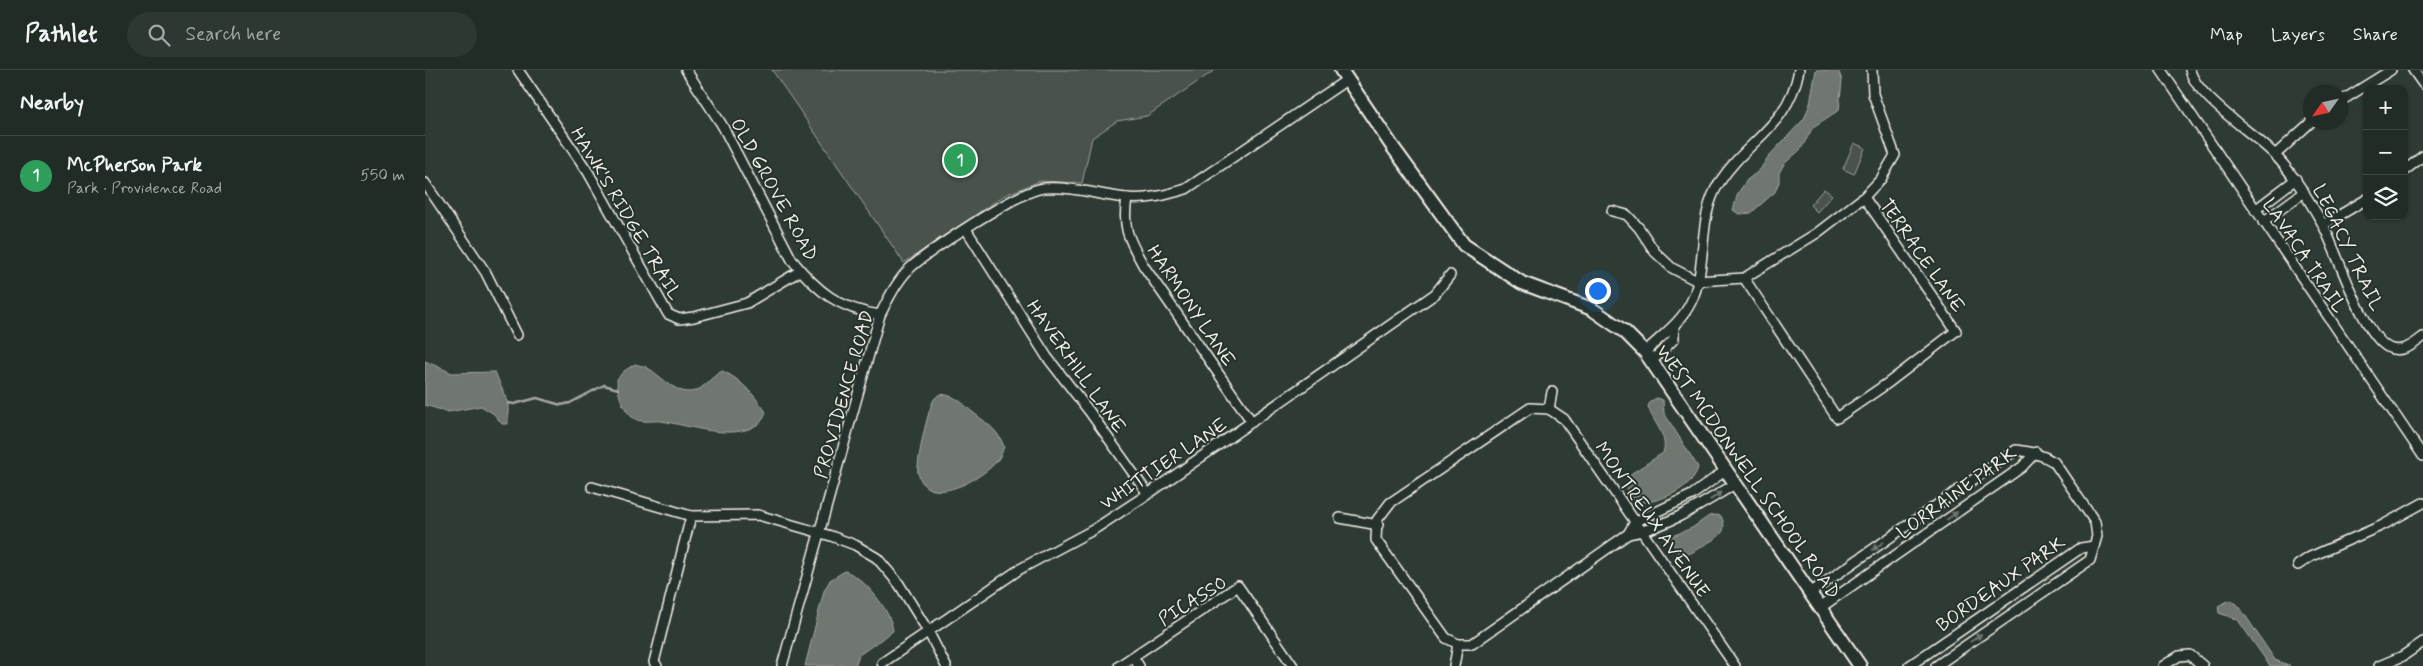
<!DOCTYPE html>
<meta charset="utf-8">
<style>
body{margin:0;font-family:Mynerve,sans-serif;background:#2e3833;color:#f1f3f6}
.controls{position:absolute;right:15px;top:15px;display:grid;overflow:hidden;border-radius:10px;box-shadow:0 1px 4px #0004}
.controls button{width:45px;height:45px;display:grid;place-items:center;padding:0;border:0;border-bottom:1px solid #3f4844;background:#222c27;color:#f1f3f6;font:25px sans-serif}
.compass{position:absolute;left:1878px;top:15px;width:45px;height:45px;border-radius:50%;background:#222c27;box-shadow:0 1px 4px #0004;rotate:236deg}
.you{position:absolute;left:1172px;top:220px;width:18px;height:18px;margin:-12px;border:4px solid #fff;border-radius:50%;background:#1a73e8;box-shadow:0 0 0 8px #1a73e833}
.badge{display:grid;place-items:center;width:32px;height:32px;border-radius:50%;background:#ea580c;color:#fff;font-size:16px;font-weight:700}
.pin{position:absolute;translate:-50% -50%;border:2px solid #fff;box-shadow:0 1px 5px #0006}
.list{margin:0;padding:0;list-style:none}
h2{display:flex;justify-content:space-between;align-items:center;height:65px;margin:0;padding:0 20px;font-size:21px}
h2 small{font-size:16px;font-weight:400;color:#a2a7a7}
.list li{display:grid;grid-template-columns:32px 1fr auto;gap:15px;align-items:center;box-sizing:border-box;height:80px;padding:0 20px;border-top:1px solid #3f4844}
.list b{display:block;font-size:19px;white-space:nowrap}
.list p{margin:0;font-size:16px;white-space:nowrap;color:#a2a7a7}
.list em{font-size:16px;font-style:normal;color:#a2a7a7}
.icon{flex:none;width:28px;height:28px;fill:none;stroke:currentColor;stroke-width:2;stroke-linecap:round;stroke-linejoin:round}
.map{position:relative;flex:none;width:1998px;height:596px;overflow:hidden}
header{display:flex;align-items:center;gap:30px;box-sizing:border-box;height:70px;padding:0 25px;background:#222c27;border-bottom:1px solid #3f4844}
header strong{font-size:24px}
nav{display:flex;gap:28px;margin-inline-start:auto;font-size:18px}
.search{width:350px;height:45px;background:#2e3833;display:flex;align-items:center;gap:12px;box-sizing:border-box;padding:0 18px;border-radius:28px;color:#a2a7a7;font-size:19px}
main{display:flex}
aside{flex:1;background:#222c27}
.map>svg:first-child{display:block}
.green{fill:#48524c;stroke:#9ea29a}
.water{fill:#6f7770;stroke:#a4a8a0}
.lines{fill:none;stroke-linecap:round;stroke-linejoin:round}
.stream{stroke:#a4a8a0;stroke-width:2.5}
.street-casing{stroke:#f4f1e8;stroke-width:12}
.secondary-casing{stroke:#f4f1e8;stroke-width:16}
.street{stroke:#26332d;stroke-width:9}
.secondary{stroke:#26332d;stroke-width:12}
.oneway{fill:#6e766e}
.labels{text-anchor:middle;stroke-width:4;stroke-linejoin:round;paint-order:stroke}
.street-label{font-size:19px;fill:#f4f1e8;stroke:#26332d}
</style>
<header>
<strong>Pathlet</strong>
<div class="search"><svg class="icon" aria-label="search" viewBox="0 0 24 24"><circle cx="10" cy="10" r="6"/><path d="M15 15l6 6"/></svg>Search here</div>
<nav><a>Map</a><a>Layers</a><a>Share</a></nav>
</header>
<main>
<aside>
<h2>Nearby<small></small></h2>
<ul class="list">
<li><span class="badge" style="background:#2e9e5b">1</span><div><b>McPherson Park</b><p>Park · Providence Road</p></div><em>550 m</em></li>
</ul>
</aside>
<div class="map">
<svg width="1998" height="596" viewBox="0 0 1998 596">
<rect width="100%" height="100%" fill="#2e3b34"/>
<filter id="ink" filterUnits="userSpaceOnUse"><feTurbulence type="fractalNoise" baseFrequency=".02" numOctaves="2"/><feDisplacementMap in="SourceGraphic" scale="10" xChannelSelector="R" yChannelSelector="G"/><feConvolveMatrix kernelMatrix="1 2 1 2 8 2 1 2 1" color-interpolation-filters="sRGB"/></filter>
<g filter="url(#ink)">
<g class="green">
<polygon points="347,0 790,0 722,46 692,51 667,68 657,113 615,111 580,125 479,193"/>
<polygon points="1429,73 1440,78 1429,104 1418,99"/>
<polygon points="1399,119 1407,125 1392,142 1385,135"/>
</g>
<g class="water">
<polygon points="1391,0 1413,0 1417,10 1414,40 1388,57 1376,79 1359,94 1354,103 1354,112 1350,122 1326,143 1314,144 1308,140 1313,123 1322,110 1335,100 1343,87 1379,49 1385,34"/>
<polygon points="0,291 27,303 70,302 83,333 83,354 77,354 69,344 56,336 23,342 0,335"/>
<path d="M210,294C213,295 218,296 221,297C237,305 255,332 276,318C284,312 289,305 297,301C315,308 330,326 341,342C339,346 337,352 333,354C309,372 263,355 236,351C227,350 215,354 207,347C197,338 192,322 192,309L199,301Z"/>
<path d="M516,324C535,327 537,334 550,344C563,354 574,361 579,377C577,382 575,387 572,391C560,406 515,433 498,414C496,411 494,406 493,403C491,395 503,336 510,328C512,326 514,325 516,324Z"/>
<path d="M1232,328L1238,330L1239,343L1273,397C1269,418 1231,435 1211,432C1199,425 1200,414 1207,403L1238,383C1244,365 1227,352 1223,336L1226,331Z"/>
<path d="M1290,445L1296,446C1306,465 1288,469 1276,477C1267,482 1265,486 1254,484L1246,471L1247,466L1267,458L1284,446Z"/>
<path d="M420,501C439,507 467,542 468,561L434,585L430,596H380L399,521L405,510Z"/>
<polygon points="1805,530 1814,536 1850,590 1865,596 1845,596 1813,550 1794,543 1793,536"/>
</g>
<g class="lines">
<polyline class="stream" points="83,333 89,334 112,328 136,335 145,333 179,315 193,319"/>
<defs>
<g id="street">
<polyline points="93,0 163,102 243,244 254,249 269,247 322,233 375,201"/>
<path d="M261,0L297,55L367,190C392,221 414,239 455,245"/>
<polyline points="1736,0 1998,386"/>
<path d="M1765,0C1771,27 1830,64 1850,85C1869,105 1882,127 1896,151C1911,177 1939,272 1967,279C1979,282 1989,274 1998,267"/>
<polyline points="1988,0 1998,14"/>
<polyline points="1916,31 1966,0"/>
<polyline points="1850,85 1886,52"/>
<polyline points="1979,101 1998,86"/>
<polyline points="0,113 61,203 92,265"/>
<path d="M702,128C697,159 704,169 718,195L827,352"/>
<polyline points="1830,140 1871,109"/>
<polyline points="1187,141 1202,145 1214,158 1230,182 1247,198 1272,211 1319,208 1392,163 1439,127 1456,109 1470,85 1448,24 1447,0"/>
<polyline points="1838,152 1879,122"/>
<polyline points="1898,155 1942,129"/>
<polyline points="541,159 622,287 664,341 723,424"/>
<polyline points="1319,208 1412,348 1463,313 1531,261 1439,127"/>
<path d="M1220,282C1236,266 1256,253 1266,232C1284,195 1271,149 1294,113C1322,69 1363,58 1374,0"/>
<polyline points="1227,291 1249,269 1249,257"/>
<polyline points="1124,339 1105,338 965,433 952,450 951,470 1021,568 1033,574 1047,574 1203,464"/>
<polyline points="1124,339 1139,349 1310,596"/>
<polyline points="1124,339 1127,322"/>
<path d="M1301,400L1267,425L1210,452L1203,464C1241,458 1277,434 1310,414"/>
<polyline points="167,417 266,446 333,445 406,466 430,475 452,488 474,514 503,561 521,596"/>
<polyline points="915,448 953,455"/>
<polyline points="1873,495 1885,487 1958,455 1998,433"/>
<path d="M1385,523L1591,380C1606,382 1616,384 1629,392L1670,452L1672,466L1665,490L1511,596"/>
<polyline points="1395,538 1597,397 1611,382"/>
<polyline points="708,587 714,596"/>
<polyline points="457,593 595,499 668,460 723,424 1010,224 1025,205"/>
<polyline points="232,596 229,592 266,446"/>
<path d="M357,596L455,245C463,229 471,213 483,200C501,182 595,120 619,118C647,116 673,125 701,128C722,130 741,125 761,119L923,9"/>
<polyline points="694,596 813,516 868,596"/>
<polyline points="1029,596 1033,574"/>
<polyline points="1484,596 1656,478 1669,476"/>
<polyline points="1738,596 1754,586 1765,585 1778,596"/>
<polyline points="1954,596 1978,586 1998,572"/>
</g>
<polyline id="secondary" points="916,0 967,76 1039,175 1097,213 1167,239 1200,262 1220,282 1435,596"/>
</defs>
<use href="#street" class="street-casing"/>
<use href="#secondary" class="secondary-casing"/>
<use href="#street" class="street"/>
<use href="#secondary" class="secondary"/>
</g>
<defs><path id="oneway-solid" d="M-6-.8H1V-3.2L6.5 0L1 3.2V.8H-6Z" transform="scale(1.25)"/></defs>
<g class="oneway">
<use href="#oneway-solid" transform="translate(1291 426) rotate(-33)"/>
<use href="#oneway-solid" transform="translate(1527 446) rotate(-35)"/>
<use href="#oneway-solid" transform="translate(1453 476) rotate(145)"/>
<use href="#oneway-solid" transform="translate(1551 568) rotate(-35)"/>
</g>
</g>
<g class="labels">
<g class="street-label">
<text transform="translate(350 119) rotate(61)" y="7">OLD GROVE ROAD</text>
<text transform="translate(202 143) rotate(59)" y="7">HAWK'S RIDGE TRAIL</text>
<text transform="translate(1924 177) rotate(64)" y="7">LEGACY TRAIL</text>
<text transform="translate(1498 185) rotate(55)" y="7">TERRACE LANE</text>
<text transform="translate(1880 185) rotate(56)" y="7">LAVACA TRAIL</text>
<text transform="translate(767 235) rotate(56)" y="7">HARMONY LANE</text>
<text transform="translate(652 296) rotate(55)" y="7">HAVERHILL LANE</text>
<text transform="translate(418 324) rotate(-74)" y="7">PROVIDENCE ROAD</text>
<text transform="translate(738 393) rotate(-34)" y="7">WHITTIER LANE</text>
<text transform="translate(1324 401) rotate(55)" y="7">WEST MCDONWELL SCHOOL ROAD</text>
<text transform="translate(1531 422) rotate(-36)" y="7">LORRAINE PARK</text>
<text transform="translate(1228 449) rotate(55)" y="7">MONTREUX AVENUE</text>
<text transform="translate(1575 513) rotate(-35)" y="7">BORDEAUX PARK</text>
<text transform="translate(767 530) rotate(-32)" y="7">PICASSO</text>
</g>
</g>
</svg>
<div class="controls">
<button>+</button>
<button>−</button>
<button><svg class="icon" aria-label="layers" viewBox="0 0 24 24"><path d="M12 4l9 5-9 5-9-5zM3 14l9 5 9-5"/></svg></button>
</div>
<svg class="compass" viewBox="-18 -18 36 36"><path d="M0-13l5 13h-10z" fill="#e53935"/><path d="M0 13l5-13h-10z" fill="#a2a7a7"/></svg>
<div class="you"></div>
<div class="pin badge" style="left:535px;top:90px;background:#2e9e5b">1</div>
</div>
</main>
